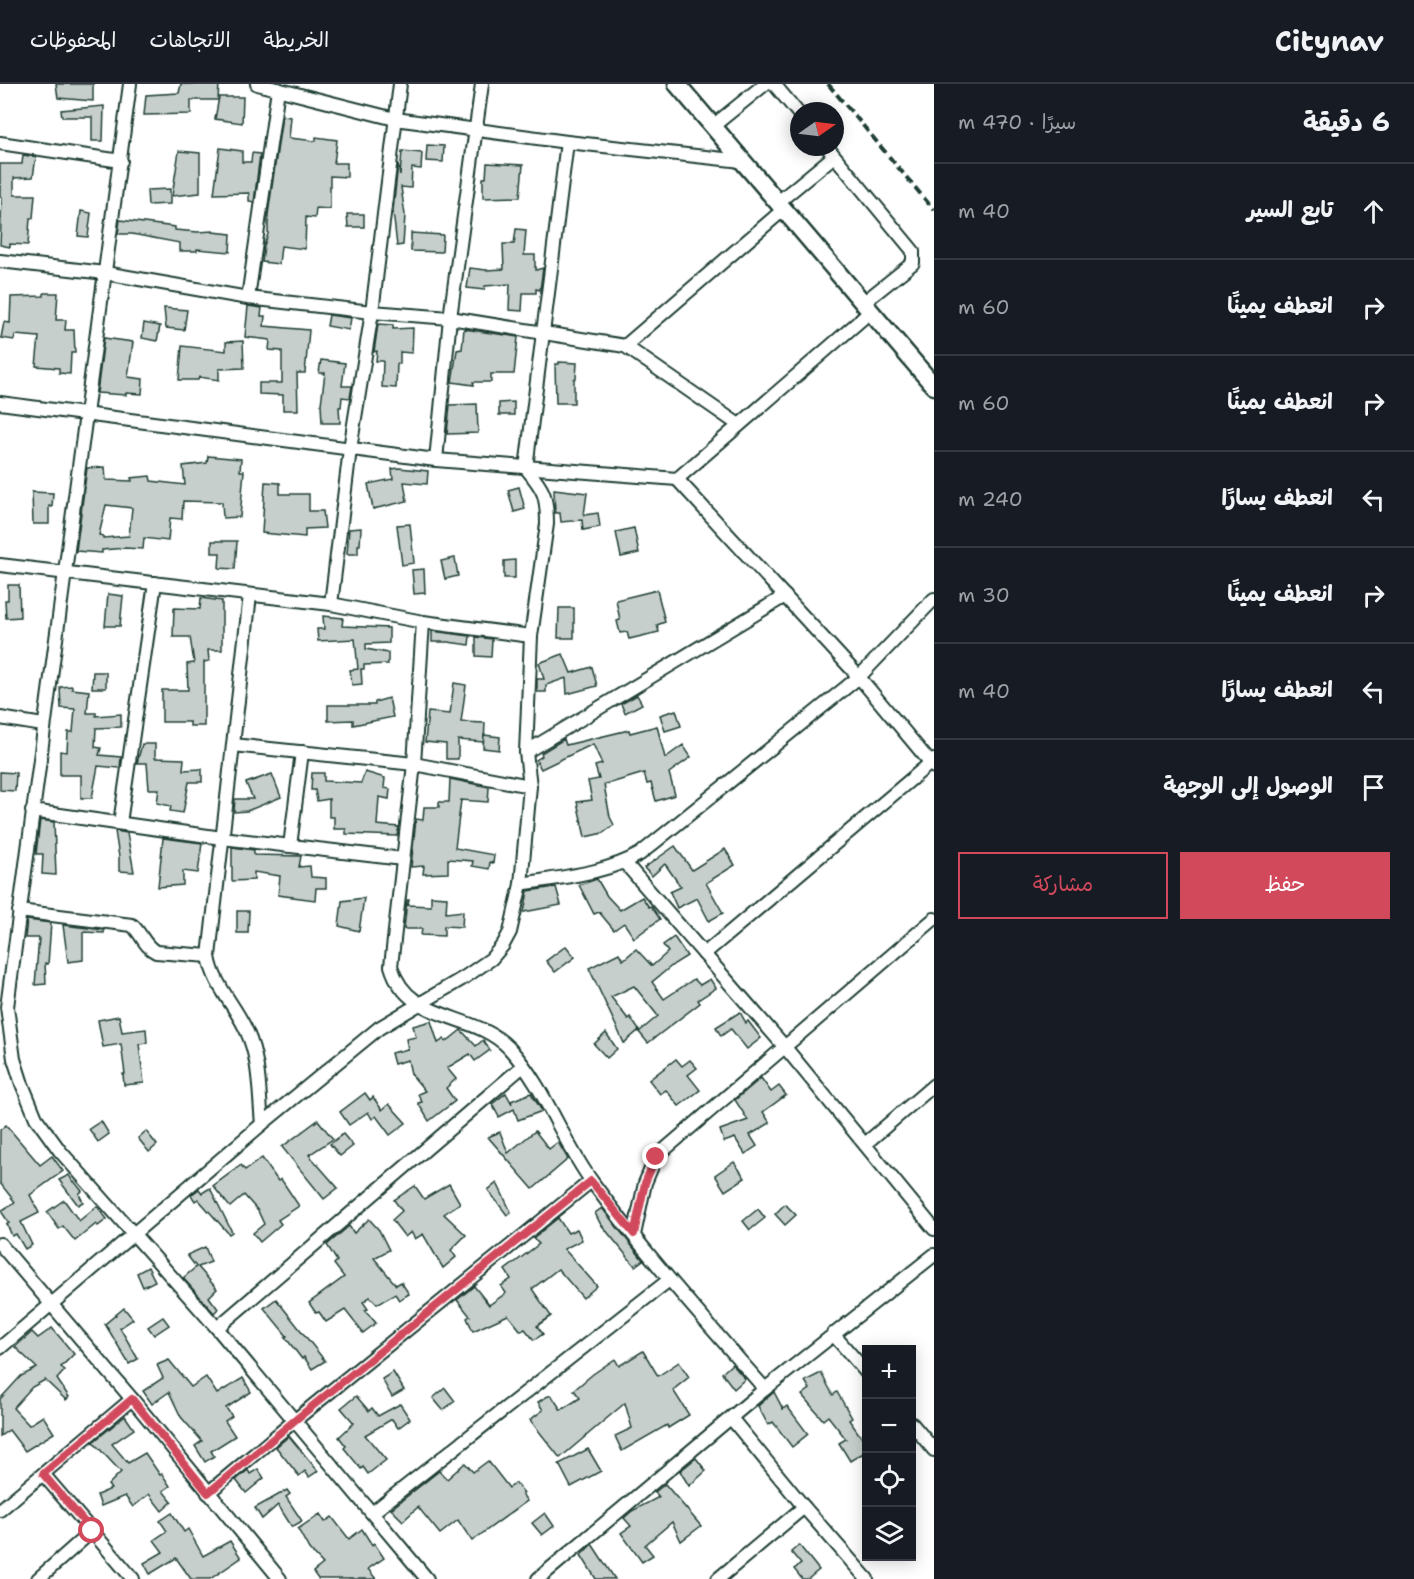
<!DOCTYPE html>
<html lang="ar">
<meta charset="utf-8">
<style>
body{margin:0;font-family:"Shantell Sans","Playpen Sans Arabic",sans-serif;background:#242831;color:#f1f3f6;direction:rtl}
.controls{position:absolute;right:18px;bottom:18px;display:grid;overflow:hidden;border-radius:0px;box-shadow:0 3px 15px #0003}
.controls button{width:54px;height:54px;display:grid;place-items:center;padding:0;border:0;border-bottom:2px solid #363941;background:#171b24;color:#f1f3f6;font:30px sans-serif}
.compass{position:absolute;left:790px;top:18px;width:54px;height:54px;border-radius:50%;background:#171b24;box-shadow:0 3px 15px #0003;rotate:76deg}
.stop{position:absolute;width:18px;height:18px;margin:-14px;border:4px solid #d1495b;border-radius:50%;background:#fff}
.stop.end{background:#d1495b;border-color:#fff;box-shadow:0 2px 6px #0008}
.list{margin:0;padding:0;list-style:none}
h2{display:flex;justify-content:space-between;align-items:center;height:78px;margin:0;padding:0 24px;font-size:26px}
h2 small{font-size:20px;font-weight:400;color:#9ea1a6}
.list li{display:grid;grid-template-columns:39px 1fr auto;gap:18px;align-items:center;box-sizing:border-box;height:96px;padding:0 24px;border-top:2px solid #363941}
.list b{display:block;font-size:22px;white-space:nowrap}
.list em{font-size:20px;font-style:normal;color:#9ea1a6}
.actions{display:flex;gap:12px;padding:18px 24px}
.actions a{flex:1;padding:14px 0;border:2px solid #d1495b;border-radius:0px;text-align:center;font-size:21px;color:#d1495b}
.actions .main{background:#d1495b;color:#fff}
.icon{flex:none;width:33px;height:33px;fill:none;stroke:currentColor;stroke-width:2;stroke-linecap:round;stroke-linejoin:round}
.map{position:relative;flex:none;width:934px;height:1495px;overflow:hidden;direction:ltr}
header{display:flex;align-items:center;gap:36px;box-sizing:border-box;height:84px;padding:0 30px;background:#171b24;border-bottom:2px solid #363941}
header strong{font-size:28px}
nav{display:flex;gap:33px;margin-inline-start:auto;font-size:21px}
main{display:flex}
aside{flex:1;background:#171b24}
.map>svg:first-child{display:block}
.building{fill:#c7cfcc;stroke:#1f3d34;stroke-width:1.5;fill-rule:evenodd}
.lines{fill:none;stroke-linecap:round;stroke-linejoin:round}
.street-casing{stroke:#1f3d34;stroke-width:16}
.secondary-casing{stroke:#1f3d34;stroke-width:21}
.street{stroke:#fff;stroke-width:12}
.secondary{stroke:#fff;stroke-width:16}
.rail{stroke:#1f3d34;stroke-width:4;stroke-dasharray:9 4.5;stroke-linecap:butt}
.route{stroke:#d1495b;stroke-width:8}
</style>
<header>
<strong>Citynav</strong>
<nav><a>الخريطة</a><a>الاتجاهات</a><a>المحفوظات</a></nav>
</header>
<main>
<aside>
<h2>6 دقيقة<small>سيرًا · 470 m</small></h2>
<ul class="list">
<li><svg class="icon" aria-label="ahead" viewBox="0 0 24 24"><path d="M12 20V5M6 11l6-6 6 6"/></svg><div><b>تابع السير</b></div><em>40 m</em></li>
<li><svg class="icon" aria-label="right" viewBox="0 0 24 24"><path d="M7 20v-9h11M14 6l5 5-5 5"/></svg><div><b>انعطف يمينًا</b></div><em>60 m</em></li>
<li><svg class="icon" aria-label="right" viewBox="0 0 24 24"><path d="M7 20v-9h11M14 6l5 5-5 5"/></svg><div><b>انعطف يمينًا</b></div><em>60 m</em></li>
<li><svg class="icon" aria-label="left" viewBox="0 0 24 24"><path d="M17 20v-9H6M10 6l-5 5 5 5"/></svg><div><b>انعطف يسارًا</b></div><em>240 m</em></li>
<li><svg class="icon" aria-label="right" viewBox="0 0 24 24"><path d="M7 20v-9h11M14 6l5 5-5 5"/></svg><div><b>انعطف يمينًا</b></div><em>30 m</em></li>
<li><svg class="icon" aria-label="left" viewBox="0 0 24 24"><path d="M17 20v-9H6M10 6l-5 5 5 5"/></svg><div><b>انعطف يسارًا</b></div><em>40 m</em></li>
<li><svg class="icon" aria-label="arrive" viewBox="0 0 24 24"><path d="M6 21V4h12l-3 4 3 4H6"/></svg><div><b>الوصول إلى الوجهة</b></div></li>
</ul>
<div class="actions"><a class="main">حفظ</a><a>مشاركة</a></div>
</aside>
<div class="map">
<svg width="934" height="1495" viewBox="0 0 934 1495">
<rect width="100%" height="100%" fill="#fff"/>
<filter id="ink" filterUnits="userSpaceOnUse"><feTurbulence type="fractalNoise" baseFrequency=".0167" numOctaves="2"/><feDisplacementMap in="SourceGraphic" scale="12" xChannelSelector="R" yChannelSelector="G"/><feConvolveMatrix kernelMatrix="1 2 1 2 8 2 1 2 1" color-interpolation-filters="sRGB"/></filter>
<g filter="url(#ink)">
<g class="building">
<polygon points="56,0 93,0 93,17 58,14"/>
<polygon points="181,0 219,0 218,16 191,16 191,30 144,31 146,11 179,9"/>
<polygon points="219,13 243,13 242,39 215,35"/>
<polygon points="104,22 103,57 92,57 92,33 62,33 61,26"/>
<polygon points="282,32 291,33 289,54 316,57 316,53 337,56 334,79 347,79 347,93 330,92 330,125 316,124 315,134 306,133 305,165 281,162 279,180 262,178 264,162 268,150 268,131"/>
<polygon points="427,61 444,62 443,78 426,77"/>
<polygon points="220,64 242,67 242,78 251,78 252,69 260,70 254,118 249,117 249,109 214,110"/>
<polygon points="179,67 200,69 200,109 172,112"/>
<polygon points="402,67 422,69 421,85 412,84 411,104 401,103 405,131 403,161 397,162 393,127 398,80 400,91"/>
<polygon points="23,71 36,73 33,93 14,94 14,111 35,111 33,134 30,134 28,161 10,160 10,163 0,161 2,113 0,113 0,80 22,80"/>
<polygon points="487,79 523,81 520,113 483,114 483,94 486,94"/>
<polygon points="170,105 170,120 148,121 147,106"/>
<polygon points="81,127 91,129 88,153 78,152"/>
<polygon points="347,130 364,130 364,143 348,143"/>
<polygon points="120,136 175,143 175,146 198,148 213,147 213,148 231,150 230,168 197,165 197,167 180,167 180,159 132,150 118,150"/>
<polygon points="516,145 526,146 524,171 535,171 535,183 536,183 536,186 543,184 540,206 536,205 536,209 523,209 522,227 509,226 510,200 485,202 484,206 467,204 470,184 486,186 504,185 503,160 514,160"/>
<polygon points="411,149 443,151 442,168 411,167"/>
<polygon points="44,209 58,209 56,236 66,236 65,246 74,246 75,269 71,269 70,290 59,289 59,284 36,282 39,253 15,251 14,256 1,254 4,238 10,239 11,213 44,212"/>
<polygon points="248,222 262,224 261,232 265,232 264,242 309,246 305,289 297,289 298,326 283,326 283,311 259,310 259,299 282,299 282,267 269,266 270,256 245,253"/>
<polygon points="164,224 187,226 184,246 166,244"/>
<polygon points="329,231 351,234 349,246 327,242"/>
<polygon points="144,239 160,242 157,257 142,254"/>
<polygon points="378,240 393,241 393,245 413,244 412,269 400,268 400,280 397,280 396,304 382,303 383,277 376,277 377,267 374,268"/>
<polygon points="464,245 518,253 514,290 491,290 491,298 473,298 474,301 452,298 457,266 462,265"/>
<polygon points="104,254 133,258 128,293 143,295 142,310 126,309 126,311 97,309"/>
<polygon points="243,257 244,284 219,285 219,296 199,293 198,296 179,296 182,262 226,267 226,258"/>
<polygon points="321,276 345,279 342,302 352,302 350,314 342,313 341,323 339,323 340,339 322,339 321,320 325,289 319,289"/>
<polygon points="559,278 577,279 576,294 574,295 574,319 556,319 555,280 559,280"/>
<polygon points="514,318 514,331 499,331 499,319"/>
<polygon points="477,320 478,349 447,350 450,321"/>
<path d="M208,372L241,375L240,387H244L240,433L223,434L222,418L183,417L182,435L170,434L168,457L144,454L143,465L125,464L102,466V469L76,467L87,384L105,383L106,396L132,397L131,394L150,392L151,397L185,401L183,382L207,379ZM106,421L132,424L129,452L103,454V452L99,451Z"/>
<polygon points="399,384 428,387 427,400 404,398 407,417 373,425 368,400 393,395 392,385"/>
<polygon points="265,398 280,399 280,410 309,410 309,427 323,427 325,444 305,445 305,453 262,449"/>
<polygon points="519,403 525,425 514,428 508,406"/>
<polygon points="554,405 587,409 584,431 598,429 600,443 583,446 582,436 561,438 560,429 555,429"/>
<polygon points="32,408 53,409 52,423 49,422 49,440 33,440"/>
<polygon points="410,440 414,479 402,481 397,441"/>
<polygon points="361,444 360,461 358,461 358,470 347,470 349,445"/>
<polygon points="634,444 639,469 621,473 616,448"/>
<polygon points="212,457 237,457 235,485 219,484 220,469 212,469"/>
<polygon points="455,474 458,492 445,495 441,477"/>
<polygon points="515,476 515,494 504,494 504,477"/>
<polygon points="424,485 425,509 414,510 412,486"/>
<polygon points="8,501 19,501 20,533 6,534 5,516 8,516"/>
<polygon points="657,506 665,538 657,541 659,548 629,555 627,548 620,549 617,537 620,536 616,516"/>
<polygon points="108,510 123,512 120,542 105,542"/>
<polygon points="201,514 222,517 222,566 208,566 209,577 204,578 204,642 190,642 190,638 162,638 162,606 188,606 187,580 194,579 190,553 173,553 174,524 200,525"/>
<polygon points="559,524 574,524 574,554 558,554"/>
<polygon points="323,532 343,534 342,542 389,544 389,559 366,560 366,565 388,569 388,580 364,581 364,585 361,585 362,600 352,601 350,586 358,585 355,555 318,557 317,545 324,545"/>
<polygon points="432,547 470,552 469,561 448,558 432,558"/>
<polygon points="476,553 492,555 491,573 476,572"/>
<polygon points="563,570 571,589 592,583 597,602 567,610 566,594 546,601 546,608 537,608 537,595 544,595 539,579"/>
<polygon points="93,588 106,588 106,604 92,604"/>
<polygon points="454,599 466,601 461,638 485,639 484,658 458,656 458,675 446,675 446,660 425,658 428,628 450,630"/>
<polygon points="72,602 72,605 89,607 87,629 96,629 96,632 121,630 121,643 96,644 95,663 101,664 99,671 121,673 120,684 98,682 92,714 81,714 81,691 60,691 60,667 67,668 68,648 73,648 75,625 61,624 60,603"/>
<polygon points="637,611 642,620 625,629 621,620"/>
<polygon points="389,614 393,633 353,641 353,636 328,637 328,621 375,621 375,618"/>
<polygon points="676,626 681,642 665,647 660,631"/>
<polygon points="657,642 665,674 683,661 691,673 669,689 675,711 656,717 651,699 647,700 644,689 604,701 610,733 614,741 603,749 585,753 577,718 592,716 588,697 599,695 595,682 602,680 593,660 541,685 536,676 542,672 541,669 564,655 566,661 629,646 630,649"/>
<polygon points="484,651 500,653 499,666 483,664"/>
<polygon points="142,660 155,660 155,674 184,675 183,686 202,685 202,698 189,698 183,729 170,727 171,722 157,719 159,705 149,705 147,679 137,679"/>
<polygon points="0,688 16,689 15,707 0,706"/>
<polygon points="365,688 385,694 384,704 390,705 389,715 379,713 377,741 399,743 397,752 346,750 346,745 334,745 334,733 329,733 329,715 317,717 315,706 311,706 312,689 324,689 324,697 361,699"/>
<polygon points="272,690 281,713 247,727 234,728 235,715 253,715 246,699"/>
<polygon points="450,695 489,703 488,718 461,716 455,764 494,771 493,779 490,778 489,785 472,782 473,777 448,775 448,789 423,790 424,782 411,783 416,735 423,736 424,723 439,723 439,718 449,718"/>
<polygon points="40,736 54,738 56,791 42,790 43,770 36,770"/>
<polygon points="115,747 127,749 134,788 119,787 119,773"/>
<polygon points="163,754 202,759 198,789 183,787 183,801 158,803"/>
<polygon points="675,762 692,786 725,765 735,781 706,799 723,829 709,837 697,814 677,824 670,808 681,803 665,780 652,792 644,784"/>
<polygon points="232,763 254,766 254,771 301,772 299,783 310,782 311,793 326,794 326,804 316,804 315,816 278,811 280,792 254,788 254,796 232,797"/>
<polygon points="597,795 607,812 620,826 642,813 649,823 651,822 660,835 634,854 624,839 614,846 599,828 594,830 579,801"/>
<polygon points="556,803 561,821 524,828 528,807"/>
<polygon points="431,812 447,813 446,829 463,827 462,843 444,842 444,852 421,851 422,845 404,845 407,816 409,816 408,821 431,822"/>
<polygon points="364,814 359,847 339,842 342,817"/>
<polygon points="237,827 249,827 248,849 237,849"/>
<polygon points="27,836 51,839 48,880 45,879 46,900 35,901 39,854 25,854"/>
<polygon points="63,841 104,846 104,849 83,848 83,876 68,878"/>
<polygon points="674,853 687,872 674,880 652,898 664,915 694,895 700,901 710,895 716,904 698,916 700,919 648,959 639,948 658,932 634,902 611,913 628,935 630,933 639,946 624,959 589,884 619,869 623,876 636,865 652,882 668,868 663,861"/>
<polygon points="566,862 575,873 555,888 546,877"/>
<polygon points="740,928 746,939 748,937 761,954 747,965 731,945 721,952 716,943"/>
<polygon points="119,932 122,948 146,945 147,959 139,960 144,999 124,1001 123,990 125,990 121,960 103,963 98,936"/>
<polygon points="431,937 438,959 444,955 446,958 461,946 476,962 483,956 490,966 475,977 470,970 447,984 456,995 446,1004 455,1017 429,1037 418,1019 422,1018 418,1010 425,1007 411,990 408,976 394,980 391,969 408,965 406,955 416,953 413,942"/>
<polygon points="606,949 617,965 607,974 594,960"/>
<polygon points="676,975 682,982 690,976 697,984 688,991 700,1006 679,1022 666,1006 660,1010 649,996"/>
<polygon points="761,994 771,1008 779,1002 786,1011 763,1028 770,1039 750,1051 757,1062 745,1070 735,1054 724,1058 720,1046 748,1036 735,1016"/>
<polygon points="365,1009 370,1016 373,1013 382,1026 389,1020 406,1039 390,1051 376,1032 372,1035 368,1028 349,1041 340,1028"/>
<polygon points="506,1009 512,1020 511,1017 531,1009 542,1027 518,1036 514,1025 499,1033 492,1020"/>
<polygon points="318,1036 333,1055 309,1071 338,1104 324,1115 282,1063"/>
<polygon points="101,1037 109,1050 98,1058 89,1045"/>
<polygon points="6,1041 40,1081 52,1072 63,1087 30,1111 39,1129 21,1138 32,1161 25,1165 16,1150 12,1152 7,1140 9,1139 1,1127 15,1118 0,1099 0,1046"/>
<polygon points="146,1047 157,1061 149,1068 138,1054"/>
<polygon points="535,1047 549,1065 558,1058 568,1075 533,1105 488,1053 500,1048 508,1069"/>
<polygon points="343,1050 353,1062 340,1072 330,1060"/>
<polygon points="262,1074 278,1097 281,1095 299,1122 278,1136 281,1140 260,1158 253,1149 264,1140 258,1127 244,1111 230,1123 213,1102 241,1081 245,1086"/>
<polygon points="734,1078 745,1094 725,1107 715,1091"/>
<polygon points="69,1091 73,1098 74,1097 82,1107 79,1110 83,1118 78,1121 59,1096"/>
<polygon points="497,1099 511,1128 507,1131 488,1106"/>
<polygon points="449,1100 460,1119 444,1130 466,1151 451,1166 456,1173 443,1184 423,1150 415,1155 411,1148 405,1153 392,1136 402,1127 394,1116 415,1102 424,1115"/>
<polygon points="210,1104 232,1148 229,1150 198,1115 195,1117 191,1111 199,1105 202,1109"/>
<polygon points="64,1116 79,1137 97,1122 107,1135 98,1142 96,1140 75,1157 63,1142 59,1145 47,1128"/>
<polygon points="785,1120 796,1131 785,1141 775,1130"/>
<polygon points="602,1124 643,1176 635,1182 600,1139 595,1129"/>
<polygon points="758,1125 765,1134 750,1146 743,1137"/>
<polygon points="558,1134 568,1149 577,1145 582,1156 564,1165 597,1202 583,1214 558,1185 532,1205 551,1232 537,1242 543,1250 534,1256 525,1245 521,1247 508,1231 473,1247 467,1234 470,1232 457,1216 474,1202 489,1221 506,1209 501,1202 511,1195 505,1186 539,1160 533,1154"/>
<polygon points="369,1135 379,1146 389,1166 374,1174 396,1201 401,1198 409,1210 399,1216 395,1210 377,1220 370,1213 363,1218 368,1225 365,1226 376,1239 363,1249 345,1226 326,1238 319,1228 316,1229 309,1219 344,1193 334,1180 337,1177 327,1161 349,1142 354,1149"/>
<polygon points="205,1163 211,1178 198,1183 217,1205 209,1213 218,1225 214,1229 183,1194 196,1183 187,1171"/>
<polygon points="148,1183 155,1197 143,1203 137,1189"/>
<polygon points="276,1215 325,1277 312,1285 304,1273 302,1275 285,1253 287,1252 264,1224"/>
<polygon points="124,1224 133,1235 120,1244 138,1275 129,1280 105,1240"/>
<polygon points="163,1233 169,1241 154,1251 148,1243"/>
<polygon points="52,1244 74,1270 61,1283 65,1286 57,1295 69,1313 66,1316 45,1296 32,1303 13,1324 29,1341 43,1332 54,1349 25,1367 9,1346 0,1352 0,1315 21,1292 37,1284 15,1263 32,1248 38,1254"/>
<polygon points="643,1267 658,1292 679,1278 689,1293 673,1306 689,1331 668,1344 667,1341 622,1367 615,1352 632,1344 625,1319 560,1374 530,1336 543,1326 538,1318 548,1312 552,1312 561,1326 580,1314 574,1306 593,1290 615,1275 619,1282"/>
<polygon points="169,1276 191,1303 206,1293 217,1310 243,1294 251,1308 226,1324 232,1332 225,1337 235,1352 211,1367 214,1372 205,1378 195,1362 202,1357 181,1333 169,1308 152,1320 143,1307 163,1294 157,1281"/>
<polygon points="732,1280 745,1295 734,1305 722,1289"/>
<polygon points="393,1288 404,1306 392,1313 382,1295"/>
<polygon points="821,1289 833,1311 837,1308 852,1334 849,1336 867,1361 867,1367 850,1377 839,1359 846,1355 828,1332 823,1336 802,1311 810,1305 805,1297"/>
<polygon points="445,1304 455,1317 443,1326 433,1314"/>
<polygon points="774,1308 783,1325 787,1322 808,1350 792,1363 773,1338 768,1341 758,1322"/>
<polygon points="356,1312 369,1327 372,1324 378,1332 400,1320 410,1335 398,1344 392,1335 365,1351 386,1376 368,1390 363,1383 361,1385 344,1364 346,1362 339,1353 354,1339 341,1324"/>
<polygon points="125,1332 134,1345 112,1360 128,1379 145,1369 160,1391 162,1390 170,1402 163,1407 172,1418 162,1427 149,1410 133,1423 125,1412 101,1422 97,1411 111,1405 108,1401 121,1388 93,1358"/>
<polygon points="289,1352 318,1387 309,1393 305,1387 299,1392 276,1363"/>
<polygon points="588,1365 601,1387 571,1403 559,1380"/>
<polygon points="696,1374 706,1387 689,1402 680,1387"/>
<polygon points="488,1377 509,1404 516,1399 524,1409 522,1410 527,1417 472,1457 458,1436 440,1450 418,1423 403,1437 391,1425 439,1387 447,1395 465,1379 473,1388"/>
<polygon points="258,1385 264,1394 246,1409 236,1396 248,1386 250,1390"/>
<polygon points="665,1400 701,1442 681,1457 672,1438 645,1461 653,1471 642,1478 621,1449 631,1442 624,1434 632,1427 659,1413 655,1408"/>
<polygon points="287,1406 290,1410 286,1413 302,1437 292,1443 278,1421 262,1435 255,1424"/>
<polygon points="172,1429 184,1448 188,1445 203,1472 230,1457 241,1474 210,1495 191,1495 176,1474 150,1490 144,1479 163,1468 154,1456 167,1447 160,1437"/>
<polygon points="545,1429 554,1442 542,1451 532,1439"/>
<polygon points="320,1430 325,1438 332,1433 349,1455 362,1445 372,1461 374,1459 384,1474 368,1485 376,1495 318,1495 313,1488 323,1480 309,1465 298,1445"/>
<polygon points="592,1460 615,1495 596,1495 581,1471"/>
<polygon points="799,1461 819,1486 808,1495 802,1495 794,1485 801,1480 791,1468"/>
</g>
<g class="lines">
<defs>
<g id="street">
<polyline points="130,0 7,923 14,975 22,1000 36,1034 60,1067 217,1244 427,1495"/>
<polyline points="257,0 395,35 567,58 742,77"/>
<polyline points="774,0 799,30"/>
<polyline points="713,42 765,0"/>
<polyline points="0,59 121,77"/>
<polyline points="827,63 913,167 913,179 863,219"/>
<polyline points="777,119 834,72"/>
<polyline points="0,177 105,189 248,214 372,228 450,234 625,262 739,341"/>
<polyline points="248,214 278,5"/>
<polyline points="625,262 783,126"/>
<polyline points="0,319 436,376 677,395 870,228"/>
<polyline points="436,376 450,234 482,0"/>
<polyline points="677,395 859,593 934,683"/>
<polyline points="0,481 331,520 423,538 531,552"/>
<path d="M250,511L209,872C213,901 236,922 247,948C260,976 259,1010 262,1040"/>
<polyline points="331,520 350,365 372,228 400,0"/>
<path d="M423,538L414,680L391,882C408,940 472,926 509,964C546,1004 561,1056 593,1099C646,1171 706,1238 765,1305"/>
<polyline points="0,634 43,641"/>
<polyline points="233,661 414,680 530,702"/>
<polyline points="526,668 785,512"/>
<polyline points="32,727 222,754 403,775"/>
<polyline points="120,739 155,499"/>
<polyline points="290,762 302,668"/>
<polyline points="625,779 784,962 934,1145"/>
<path d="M521,800L530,702L526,668L531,552L547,440C547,411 544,406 526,384L567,58"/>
<path d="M19,827L132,841C142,850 144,862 156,868L209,872"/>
<polyline points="704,870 934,676"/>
<polyline points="865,1060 934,1001"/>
<polyline points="634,1151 645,1099 656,1073 934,835"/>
<polyline points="0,1160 132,1315 280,1495"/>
<polyline points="217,1244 523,982"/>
<polyline points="833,1250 866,1288"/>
<path d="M0,1264L262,1040L379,944L465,893L491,875L503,861L510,848L521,800C561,793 605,790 640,770L859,593L934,515"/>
<polyline points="731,1334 804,1423 867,1495"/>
<polyline points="912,1340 934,1366"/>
<polyline points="43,1390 133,1495"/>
<polyline points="208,1409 294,1337 591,1097"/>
<polyline points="0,1426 132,1315"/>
<polyline points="372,1429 669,1196"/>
<polyline points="38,1495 92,1447"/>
<polyline points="538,1495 765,1305 934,1171"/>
<polyline points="718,1495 804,1423"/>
</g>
<polyline id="secondary" points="677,0 934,302"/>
</defs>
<use href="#street" class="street-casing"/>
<use href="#secondary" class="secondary-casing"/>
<use href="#street" class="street"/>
<use href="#secondary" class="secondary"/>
<polyline class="rail" points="828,0 934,126"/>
</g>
</g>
<g class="lines" filter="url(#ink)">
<polyline class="route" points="92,1447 43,1390 132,1315 208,1409 294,1337 591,1097 634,1150 645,1099 656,1073"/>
</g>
</svg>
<div class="controls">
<button>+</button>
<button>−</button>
<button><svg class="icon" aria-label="locate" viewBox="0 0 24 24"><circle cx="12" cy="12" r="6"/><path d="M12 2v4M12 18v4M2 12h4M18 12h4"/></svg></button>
<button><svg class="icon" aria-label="layers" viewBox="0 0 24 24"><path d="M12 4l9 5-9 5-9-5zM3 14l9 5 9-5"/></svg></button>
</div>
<svg class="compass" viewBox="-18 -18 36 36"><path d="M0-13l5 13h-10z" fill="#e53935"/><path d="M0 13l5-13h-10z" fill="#9ea1a6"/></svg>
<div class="stop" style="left:92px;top:1447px"></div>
<div class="stop end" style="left:656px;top:1073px"></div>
</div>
</main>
